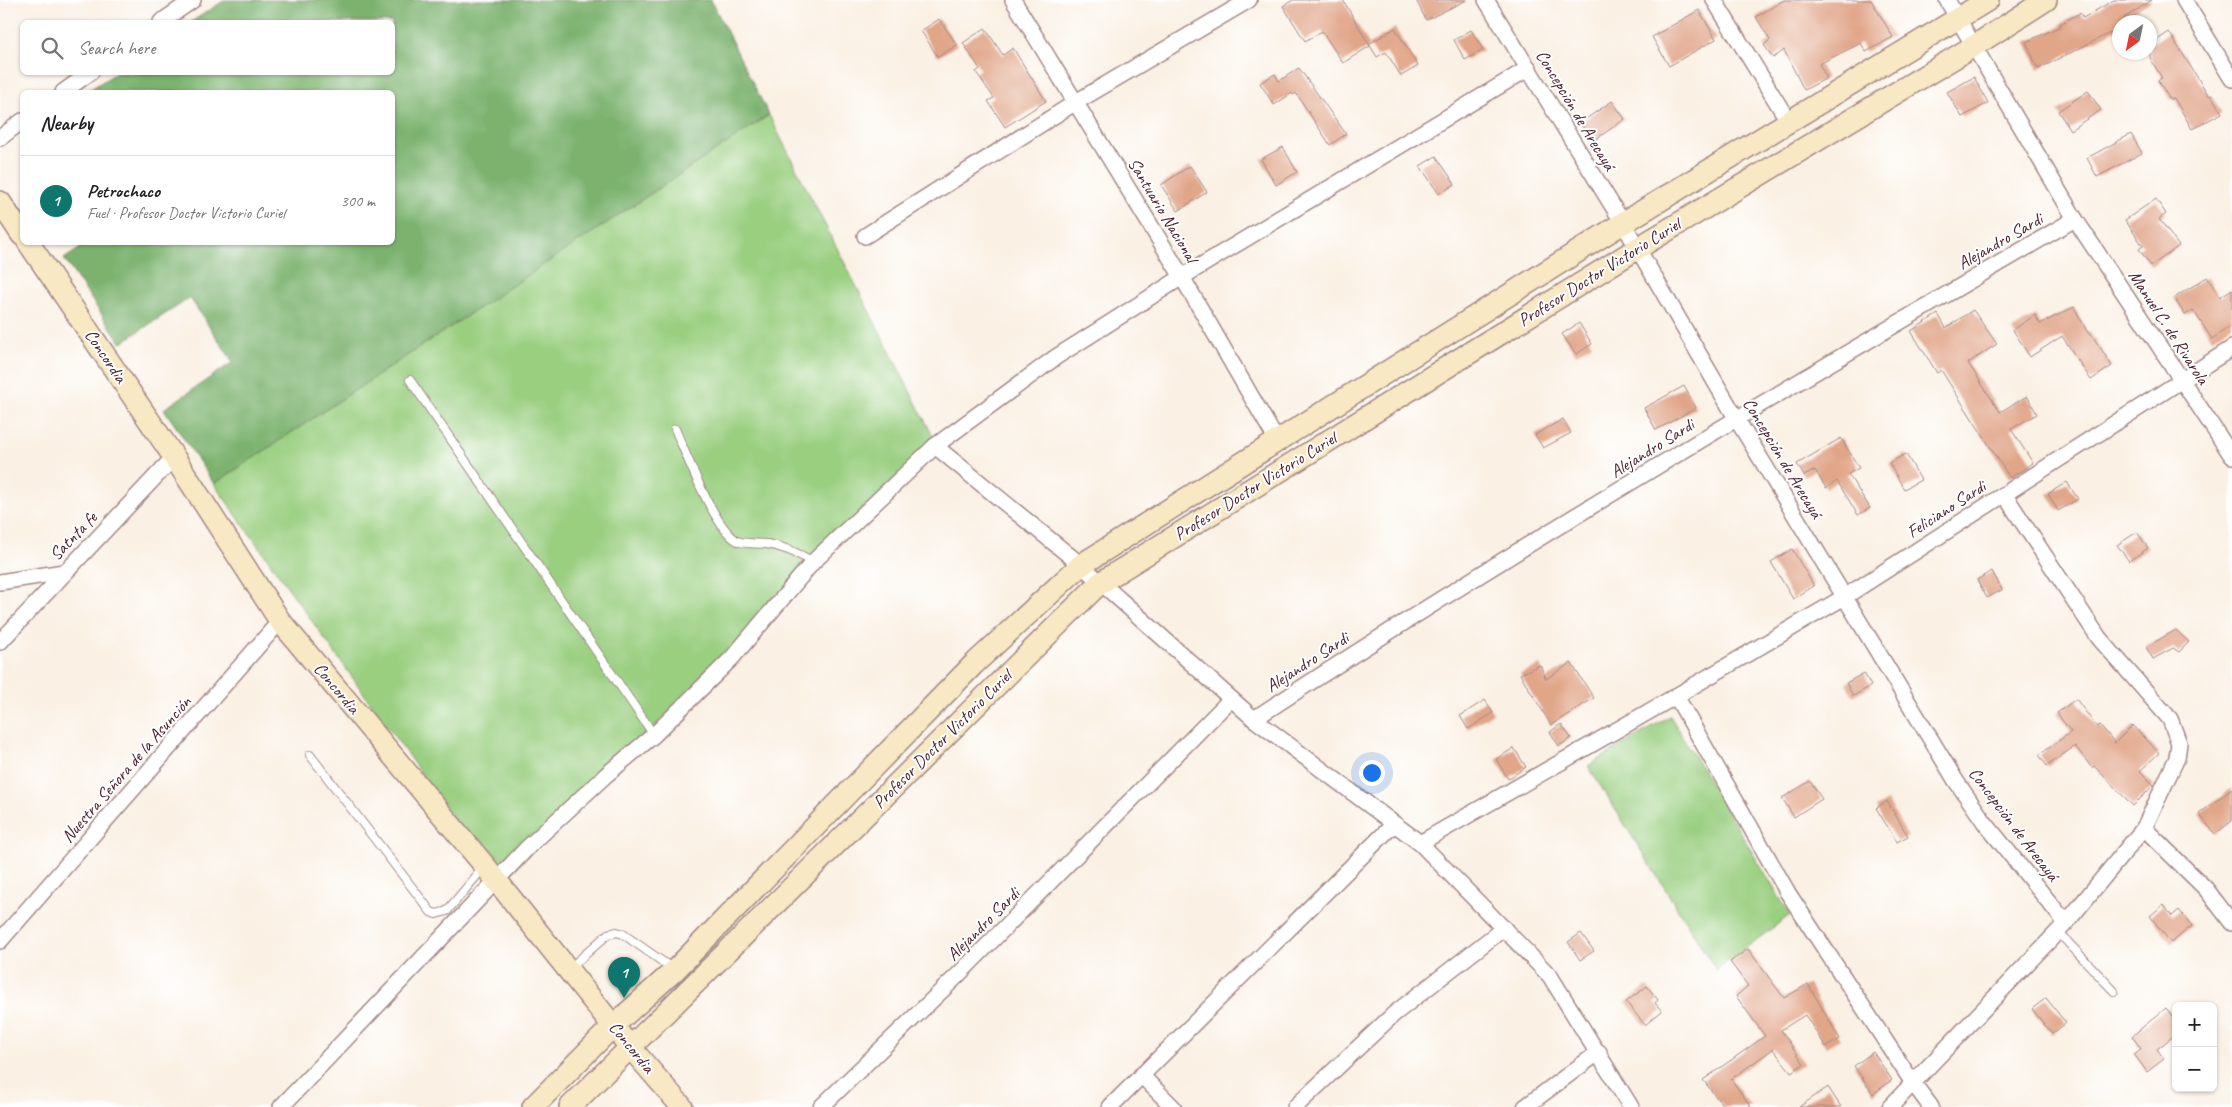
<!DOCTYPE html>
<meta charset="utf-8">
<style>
body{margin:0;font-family:Caveat,sans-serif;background:#f6f6f6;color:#202124}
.controls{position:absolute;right:15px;bottom:15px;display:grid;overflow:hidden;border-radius:8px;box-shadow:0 1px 4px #0004}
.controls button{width:45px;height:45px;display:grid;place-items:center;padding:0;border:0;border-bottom:1px solid #e0e0e0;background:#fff;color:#202124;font:25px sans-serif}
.compass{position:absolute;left:2112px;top:15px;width:45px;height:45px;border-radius:50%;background:#fff;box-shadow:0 1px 4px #0004;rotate:213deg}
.you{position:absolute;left:1371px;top:772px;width:18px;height:18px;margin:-12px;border:4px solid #fff;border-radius:50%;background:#1a73e8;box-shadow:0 0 0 8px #1a73e833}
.badge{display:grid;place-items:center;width:32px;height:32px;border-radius:50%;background:#0f766e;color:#fff;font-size:16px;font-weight:700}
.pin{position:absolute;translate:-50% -41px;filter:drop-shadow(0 1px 2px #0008)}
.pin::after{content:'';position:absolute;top:26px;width:18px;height:15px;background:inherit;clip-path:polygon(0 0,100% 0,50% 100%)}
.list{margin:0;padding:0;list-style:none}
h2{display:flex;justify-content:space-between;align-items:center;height:65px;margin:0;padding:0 20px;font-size:21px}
h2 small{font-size:16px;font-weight:400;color:#757577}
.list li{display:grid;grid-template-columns:32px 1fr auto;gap:15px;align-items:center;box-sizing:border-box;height:90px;padding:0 20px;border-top:1px solid #e0e0e0}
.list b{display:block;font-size:19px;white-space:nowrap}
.list p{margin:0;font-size:16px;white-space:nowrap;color:#757577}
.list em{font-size:16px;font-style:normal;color:#757577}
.icon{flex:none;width:28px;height:28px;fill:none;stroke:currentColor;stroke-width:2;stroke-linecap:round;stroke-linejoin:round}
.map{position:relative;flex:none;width:2232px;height:1107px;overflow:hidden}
.search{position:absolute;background:#fff;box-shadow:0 1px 4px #0004;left:20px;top:20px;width:375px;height:55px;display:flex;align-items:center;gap:12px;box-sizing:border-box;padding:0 18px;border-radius:8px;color:#757577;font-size:19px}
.panel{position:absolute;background:#fff;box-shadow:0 1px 4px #0004;left:20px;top:90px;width:375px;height:155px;border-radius:8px}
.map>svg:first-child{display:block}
.green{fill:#9acf80;stroke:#727756}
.forest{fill:#7bb26e;stroke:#62684c}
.building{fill:#e1a588}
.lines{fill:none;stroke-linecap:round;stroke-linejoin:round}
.lane-casing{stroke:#a28887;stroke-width:10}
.street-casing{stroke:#a28887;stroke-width:18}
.secondary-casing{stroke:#a28887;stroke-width:24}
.lane{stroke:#fff;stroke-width:8}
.street{stroke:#fff;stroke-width:15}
.secondary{stroke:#f8e8c3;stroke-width:21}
.labels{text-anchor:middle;stroke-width:4;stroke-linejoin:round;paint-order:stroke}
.street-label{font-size:18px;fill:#4a1f2b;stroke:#fff}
</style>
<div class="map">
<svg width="2232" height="1107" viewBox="0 0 2232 1107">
<rect width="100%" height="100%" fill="#fff"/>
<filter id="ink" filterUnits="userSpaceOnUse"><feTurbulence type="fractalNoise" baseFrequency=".02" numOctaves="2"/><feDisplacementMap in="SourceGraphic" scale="10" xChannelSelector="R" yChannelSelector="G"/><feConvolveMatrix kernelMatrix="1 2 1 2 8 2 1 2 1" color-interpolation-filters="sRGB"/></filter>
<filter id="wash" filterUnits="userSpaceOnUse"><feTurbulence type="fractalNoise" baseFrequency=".0096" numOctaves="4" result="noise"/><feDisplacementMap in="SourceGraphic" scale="20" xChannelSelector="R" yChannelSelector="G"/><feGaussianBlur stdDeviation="1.12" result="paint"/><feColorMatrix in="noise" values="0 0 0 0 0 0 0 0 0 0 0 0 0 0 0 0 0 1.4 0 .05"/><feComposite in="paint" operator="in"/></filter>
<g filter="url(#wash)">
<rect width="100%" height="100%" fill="#faf0e3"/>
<g class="green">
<polygon points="769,115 936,442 500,884 214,484"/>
<polygon points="1670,716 1790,915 1716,970 1588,766"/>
</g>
<polygon class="forest" points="225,0 711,0 769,115 214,484 164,409 233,362 190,298 121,343 64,259 88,243 392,242 392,92 86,92 116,73 392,72 392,22 191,22"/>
<g id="blocks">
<g class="building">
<polygon points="1293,0 1343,0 1370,46 1343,63 1322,31 1305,41 1283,6"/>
<polygon points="1416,0 1467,0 1426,20"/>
<polygon points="1784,0 1871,0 1893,37 1866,52 1861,43 1819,64 1827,78 1804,90 1784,50 1773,58 1764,45 1770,40 1756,17"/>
<polygon points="2114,0 2152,0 2124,18 2127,22 2120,22 2120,28 2038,69 2026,42 2061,26 2060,24 2080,13 2083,18"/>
<polygon points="1699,10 1716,39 1669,66 1652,37"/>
<polygon points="939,19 957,45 938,57 921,31"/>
<polygon points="985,28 1003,55 1013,48 1046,101 1005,127 988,101 994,98 976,72 980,69 963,43"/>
<polygon points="1395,28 1418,66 1401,76 1386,52 1377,57 1369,44"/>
<polygon points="1471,30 1483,50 1465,60 1454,40"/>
<polygon points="2169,32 2209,96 2211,95 2222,113 2192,129 2174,98 2170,100 2158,80 2162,78 2150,58 2150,45"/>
<polygon points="1299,68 1346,134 1330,145 1296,93 1293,95 1292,93 1274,105 1260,83 1275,74 1279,81"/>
<polygon points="1974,77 1988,103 1962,117 1947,92"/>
<polygon points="2088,91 2101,110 2070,130 2058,111"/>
<polygon points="1612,101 1625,119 1593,141 1580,123"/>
<polygon points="2131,134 2142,153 2097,177 2087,158"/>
<polygon points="1283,147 1297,172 1276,185 1261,159"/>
<polygon points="1436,156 1455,184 1439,194 1420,166"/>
<polygon points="1190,166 1207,192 1178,211 1161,185"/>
<polygon points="2156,199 2166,214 2159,219 2179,246 2151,266 2139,249 2143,246 2125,220"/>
<polygon points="2207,277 2220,297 2232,289 2232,325 2212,339 2193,310 2185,315 2174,298"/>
<polygon points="2074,307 2088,333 2090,332 2112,366 2091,380 2062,336 2030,357 2013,330 2035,315 2040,324"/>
<polygon points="1973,310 1997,344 1968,363 2000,412 2027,396 2037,414 2011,429 2033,463 2010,478 1941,370 1937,373 1911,331 1938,314 1946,328"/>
<polygon points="1579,323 1592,344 1576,354 1562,334"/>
<polygon points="1684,386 1696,408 1656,430 1644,408"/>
<polygon points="1563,419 1571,433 1543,448 1535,435"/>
<polygon points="1841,438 1859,468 1848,474 1870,508 1858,515 1837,481 1826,488 1815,470 1804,476 1797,464"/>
<polygon points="1906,454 1921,480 1904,489 1889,463"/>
<polygon points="2067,482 2078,499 2058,511 2048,494"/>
<polygon points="2137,532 2148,548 2129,561 2117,545"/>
<polygon points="1792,549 1814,586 1793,599 1771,562"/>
<polygon points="1992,571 2002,590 1987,598 1977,580"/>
<polygon points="2176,630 2189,642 2179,652 2173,648 2153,659 2146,647"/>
<polygon points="1571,663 1594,698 1551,725 1520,674 1540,665 1546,679"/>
<polygon points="1864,673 1871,686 1853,696 1846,683"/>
<polygon points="2076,699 2097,727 2100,725 2115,743 2133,725 2159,753 2140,771 2154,785 2133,806 2094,766 2092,768 2075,746 2047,766 2039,755 2071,732 2057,713"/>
<polygon points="1485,700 1493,713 1468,729 1460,716"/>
<polygon points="1561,724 1571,738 1559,746 1550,732"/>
<polygon points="1514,748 1526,767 1508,779 1496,759"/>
<polygon points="1810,781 1822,799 1794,817 1782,798"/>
<polygon points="2232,788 2232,821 2215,834 2199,814"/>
<polygon points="1887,801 1908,836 1897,842 1876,808"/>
<polygon points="2163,905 2172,916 2179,910 2192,926 2171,943 2150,916"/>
<polygon points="1581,933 1594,951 1580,960 1568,942"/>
<polygon points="1748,949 1784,998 1808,984 1840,1039 1826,1047 1805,1015 1781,1030 1804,1064 1791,1072 1773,1049 1731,1079 1751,1107 1724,1107 1703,1080 1765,1036 1736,996 1748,986 1730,962"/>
<polygon points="1647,986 1658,1000 1655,1003 1662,1011 1645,1025 1626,1002"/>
<polygon points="2046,998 2066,1023 2052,1034 2032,1009"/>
<polygon points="2166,1008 2176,1021 2176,1034 2157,1049 2164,1059 2147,1072 2134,1054 2141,1049 2132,1036"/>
<polygon points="1873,1052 1892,1080 1873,1094 1854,1066"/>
<polygon points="1828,1087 1841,1107 1799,1107"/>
</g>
</g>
</g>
<g filter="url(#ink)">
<use href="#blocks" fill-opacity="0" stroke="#a28887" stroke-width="1"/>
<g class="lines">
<defs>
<g id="lane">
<polyline points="410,380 654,735"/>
<path d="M675,429C686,453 716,534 740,542C748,544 759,543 767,544C785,547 798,553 813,562"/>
<polyline points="310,755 431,912 436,914 447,911 484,867"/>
<polyline points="2058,932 2114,991"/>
<polyline points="569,969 608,934 617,932 623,934 673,969"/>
</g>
<g id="street">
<polyline points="1013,0 1182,277 1277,441"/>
<polyline points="1486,0 1623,223 1736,418 1956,781 1985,823 2066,923"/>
<polyline points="1714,0 1789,122"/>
<polyline points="1947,0 2075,219 2232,456"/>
<polyline points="2184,0 2232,79"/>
<polyline points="161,22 193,0"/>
<polyline points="63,92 91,72"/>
<polyline points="0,138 22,121"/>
<polyline points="865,236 1076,102 1249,0"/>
<polyline points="935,446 1081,565 1254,719 1420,843 1550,976 1631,1107"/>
<polyline points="0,582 64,572"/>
<polyline points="0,642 174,457"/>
<polyline points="1676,696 1788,893 1913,1083 1931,1107"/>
<path d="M1254,719C1522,543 1799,381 2075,219"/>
<polyline points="2144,828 2206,889 2232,923"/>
<polyline points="1420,843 1676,696 1846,596 2232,348"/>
<polyline points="0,941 280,621"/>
<polyline points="1141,1075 1173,1107"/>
<polyline points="281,1107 528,847 606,775 654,735 732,658 813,562 935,446 1056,357 1182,277 1529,68"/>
<polyline points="821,1107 959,974 1231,699"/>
<polyline points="1110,1107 1393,825"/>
<polyline points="1295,1107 1394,1014 1504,928"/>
<polyline points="1525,1107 1599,1052"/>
<polyline points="1890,1107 2066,923 2144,828 2177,758 2179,743 2170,719 2099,638 2004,494"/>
</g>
<g id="secondary">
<polyline points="0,202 22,235"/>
<polyline points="28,242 174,457 280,621 485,866 630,1047 682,1107"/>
<polyline points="533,1107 614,1025 675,970 974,664 1081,565 1623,223 1988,0"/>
<polyline points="570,1107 1100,583 1638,248 1974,46 2046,0"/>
</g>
</defs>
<use href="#lane" class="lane-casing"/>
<use href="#street" class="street-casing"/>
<use href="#secondary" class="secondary-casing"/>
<use href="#lane" class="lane"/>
<use href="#street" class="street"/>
<use href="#secondary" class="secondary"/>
</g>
</g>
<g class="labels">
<g class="street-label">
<text transform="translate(1576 110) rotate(59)" y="6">Concepción de Arecayá</text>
<text transform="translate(1163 210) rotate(59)" y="6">Santuario Nacional</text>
<text transform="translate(2000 241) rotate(-30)" y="6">Alejandro Sardi</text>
<text transform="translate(1599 272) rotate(-32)" y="6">Profesor Doctor Victorio Curiel</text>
<text transform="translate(2169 327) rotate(57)" y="6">Manuel C. de Rivarola</text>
<text transform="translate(106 356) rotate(56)" y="6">Concordia</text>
<text transform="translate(1652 448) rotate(-32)" y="6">Alejandro Sardi</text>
<text transform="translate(1783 458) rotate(59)" y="6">Concepción de Arecayá</text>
<text transform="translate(1255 486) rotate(-32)" y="6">Profesor Doctor Victorio Curiel</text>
<text transform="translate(1946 509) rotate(-33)" y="6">Feliciano Sardi</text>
<text transform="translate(73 536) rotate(-46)" y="6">Satnta fe</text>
<text transform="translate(1307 662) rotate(-33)" y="6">Alejandro Sardi</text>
<text transform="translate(337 688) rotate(50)" y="6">Concordia</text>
<text transform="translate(942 739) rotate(-45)" y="6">Profesor Doctor Victorio Curiel</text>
<text transform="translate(126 769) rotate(-49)" y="6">Nuestra Señora de la Asunción</text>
<text transform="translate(2014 824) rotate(53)" y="6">Concepción de Arecayá</text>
<text transform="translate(983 924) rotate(-45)" y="6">Alejandro Sardi</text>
<text transform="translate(632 1047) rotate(51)" y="6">Concordia</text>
</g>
</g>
</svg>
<div class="controls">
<button>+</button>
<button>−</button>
</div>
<svg class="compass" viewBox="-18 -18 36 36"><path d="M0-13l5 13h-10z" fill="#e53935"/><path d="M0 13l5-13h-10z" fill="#757577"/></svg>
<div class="you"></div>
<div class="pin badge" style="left:624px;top:998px">1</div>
<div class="search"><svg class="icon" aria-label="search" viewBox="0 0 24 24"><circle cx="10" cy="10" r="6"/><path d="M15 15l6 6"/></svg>Search here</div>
<section class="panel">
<h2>Nearby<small></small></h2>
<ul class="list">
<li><span class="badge">1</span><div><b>Petrochaco</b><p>Fuel · Profesor Doctor Victorio Curiel</p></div><em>300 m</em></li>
</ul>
</section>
</div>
